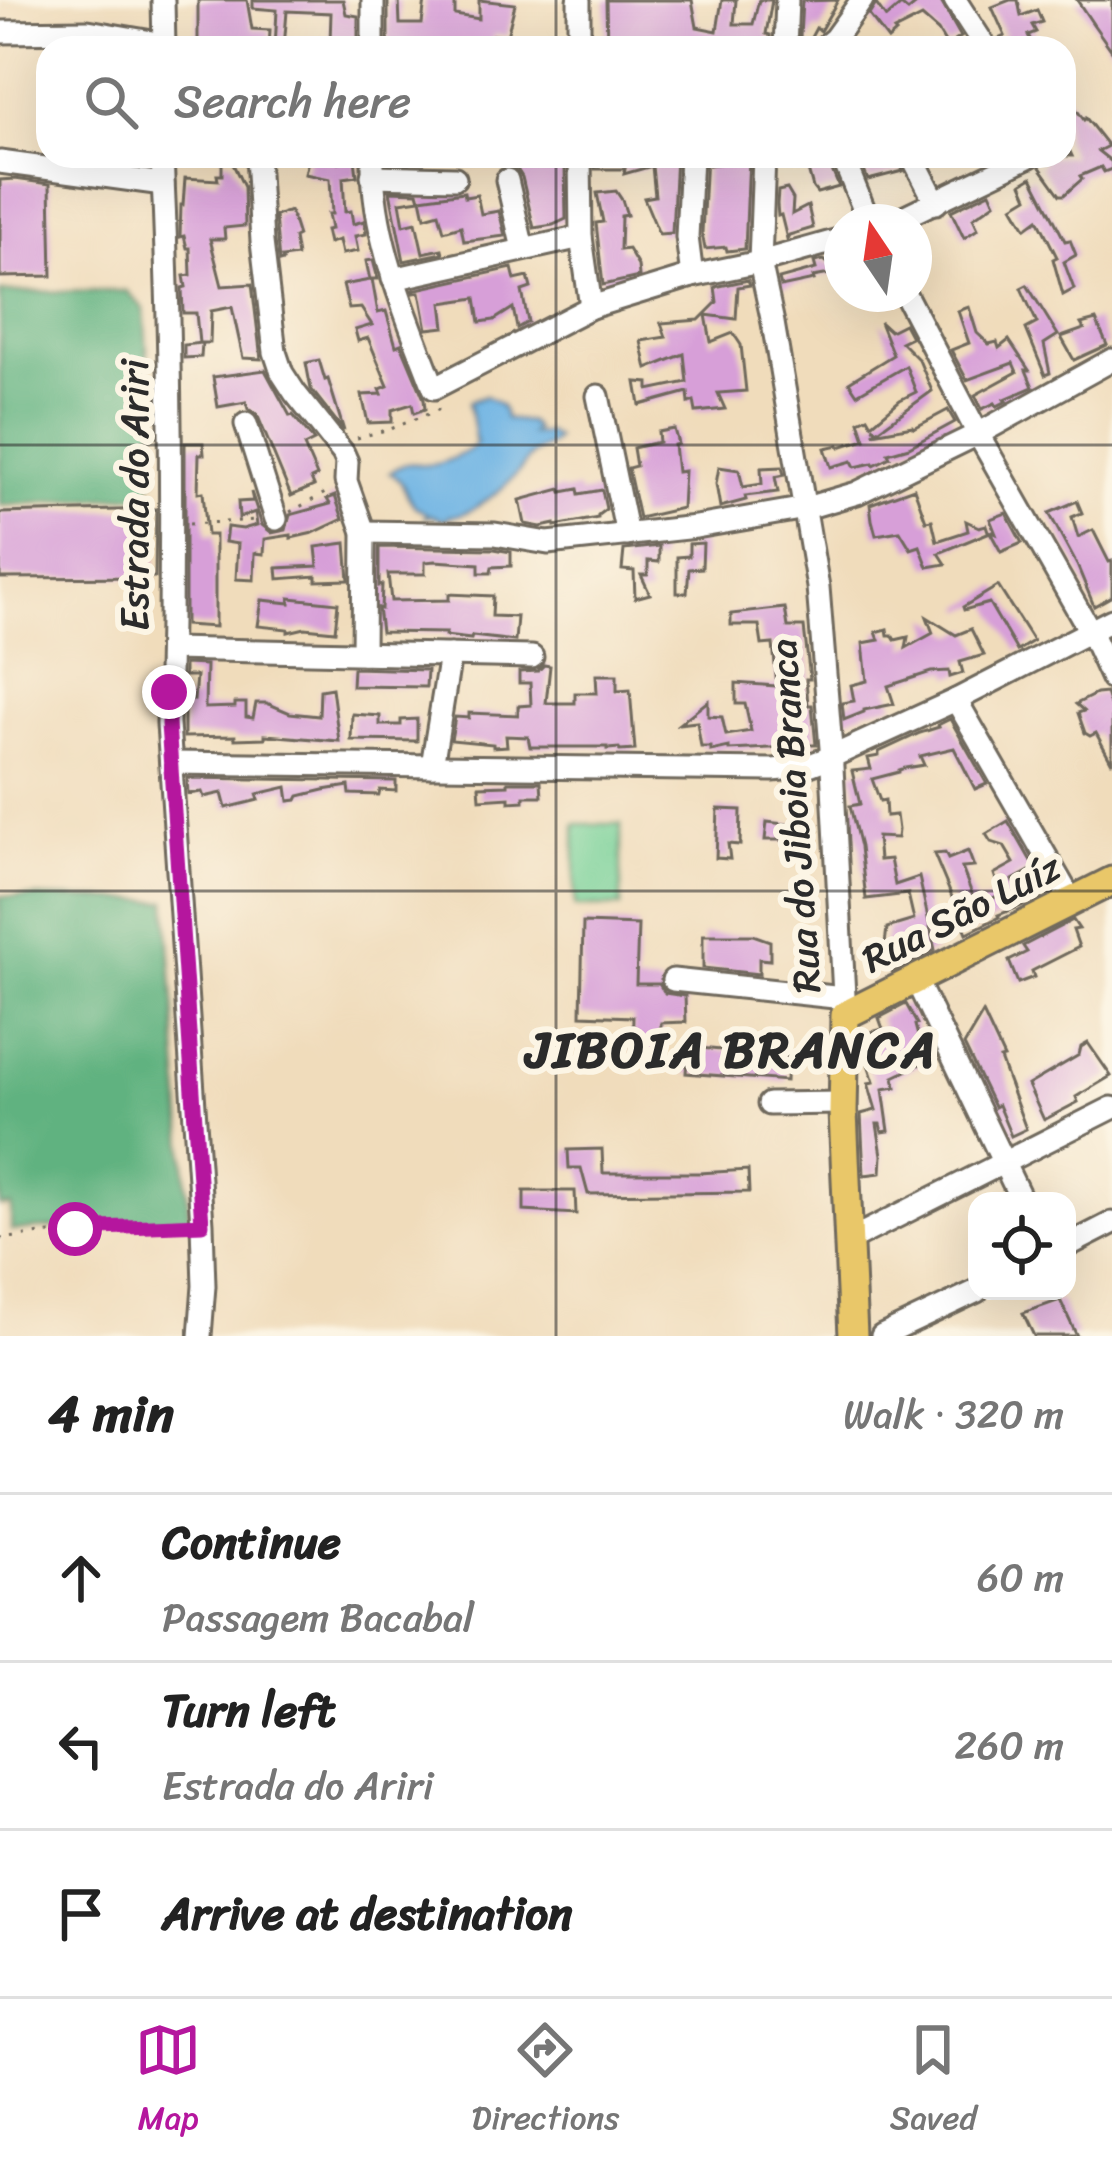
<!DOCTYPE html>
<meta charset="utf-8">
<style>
body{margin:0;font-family:Sriracha,sans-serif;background:#f6f6f6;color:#222}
.controls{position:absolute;right:36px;bottom:36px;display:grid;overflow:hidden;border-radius:24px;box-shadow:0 12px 48px #0002}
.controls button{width:108px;height:108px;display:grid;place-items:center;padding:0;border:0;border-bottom:3px solid #e0e0e0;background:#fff;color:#222;font:60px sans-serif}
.compass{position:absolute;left:824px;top:204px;width:108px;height:108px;border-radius:50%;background:#fff;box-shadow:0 12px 48px #0002;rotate:347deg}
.stop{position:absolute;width:36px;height:36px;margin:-27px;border:9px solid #b5179e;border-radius:50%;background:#fff}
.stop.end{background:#b5179e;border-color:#fff;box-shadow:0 3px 12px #0008}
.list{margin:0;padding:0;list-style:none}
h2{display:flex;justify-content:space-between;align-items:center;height:156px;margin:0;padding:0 48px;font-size:51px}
h2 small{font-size:39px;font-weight:400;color:#767676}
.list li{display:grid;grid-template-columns:78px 1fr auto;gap:36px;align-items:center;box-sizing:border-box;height:168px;padding:0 48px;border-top:3px solid #e0e0e0}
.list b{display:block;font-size:45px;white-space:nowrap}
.list p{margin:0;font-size:39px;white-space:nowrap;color:#767676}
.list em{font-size:39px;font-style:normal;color:#767676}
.icon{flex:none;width:66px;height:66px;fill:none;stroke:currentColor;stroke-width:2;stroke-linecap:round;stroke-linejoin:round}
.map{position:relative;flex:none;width:1112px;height:1336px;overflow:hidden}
.search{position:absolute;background:#fff;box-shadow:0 12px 48px #0002;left:36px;right:36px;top:36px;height:132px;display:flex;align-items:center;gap:30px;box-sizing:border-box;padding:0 42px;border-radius:36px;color:#767676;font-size:45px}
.sheet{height:660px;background:#fff}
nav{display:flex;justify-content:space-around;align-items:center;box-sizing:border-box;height:168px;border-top:3px solid #e0e0e0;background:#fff;font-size:33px;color:#767676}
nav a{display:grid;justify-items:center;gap:6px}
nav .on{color:#b5179e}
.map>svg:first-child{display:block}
.green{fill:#76d097;stroke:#507e61;stroke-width:3}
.forest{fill:#60b280;stroke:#466e56;stroke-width:3}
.water{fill:#6eb4e4;stroke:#4c7088;stroke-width:3}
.building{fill:#d79fd8}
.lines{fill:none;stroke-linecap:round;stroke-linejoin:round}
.minor-casing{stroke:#70695d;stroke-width:27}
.major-casing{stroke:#70695d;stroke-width:33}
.path{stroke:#70695d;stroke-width:3;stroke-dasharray:3 9;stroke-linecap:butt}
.minor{stroke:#fff;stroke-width:21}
.major{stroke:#e9c769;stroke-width:27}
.route{stroke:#b5179e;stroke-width:15}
.grid{fill:none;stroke:#2b2b2b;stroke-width:3;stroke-opacity:0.55}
.labels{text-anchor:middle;stroke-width:12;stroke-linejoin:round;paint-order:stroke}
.street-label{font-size:39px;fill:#2b2b2b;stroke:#fcf5e5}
.district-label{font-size:51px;font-weight:bold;letter-spacing:3px;fill:#2b2b2b;stroke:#fcf5e5}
</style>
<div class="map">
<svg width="1112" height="1336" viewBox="0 0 1112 1336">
<rect width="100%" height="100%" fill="#fcf5e5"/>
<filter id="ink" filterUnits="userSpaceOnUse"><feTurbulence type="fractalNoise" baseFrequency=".00833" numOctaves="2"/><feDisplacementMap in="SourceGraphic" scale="24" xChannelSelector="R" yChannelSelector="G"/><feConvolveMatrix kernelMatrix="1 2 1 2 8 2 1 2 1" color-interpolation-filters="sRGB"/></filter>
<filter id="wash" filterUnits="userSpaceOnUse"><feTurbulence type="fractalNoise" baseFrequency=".004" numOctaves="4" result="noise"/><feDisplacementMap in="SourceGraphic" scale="48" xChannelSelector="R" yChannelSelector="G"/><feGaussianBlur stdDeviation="2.7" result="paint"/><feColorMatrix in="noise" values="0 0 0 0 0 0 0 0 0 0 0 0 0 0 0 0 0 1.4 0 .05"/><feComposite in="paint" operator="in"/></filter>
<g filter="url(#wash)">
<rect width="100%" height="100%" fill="#f0dcbb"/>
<rect class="green" x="575" y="824" width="46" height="83"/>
<g class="forest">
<polygon points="127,291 144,309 156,476 143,495 0,506 0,292"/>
<polygon points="0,896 167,901 189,1219 11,1231 11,1206 0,1206"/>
</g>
<path class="water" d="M485,396C497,402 504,406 505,419L529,422L535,429L531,434H542L546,432L556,438C549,449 543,446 533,454C528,458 525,464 521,469C505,487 472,517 448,516L446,520L431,515L425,518L427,514C423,511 417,509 414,505C404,493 405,481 390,473C408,459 410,464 429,465C442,465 467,453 476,444L469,402Z"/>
<g id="blocks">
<g class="building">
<polygon points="198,0 247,0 252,29 270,30 269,48 198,48"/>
<polygon points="253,0 343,0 346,14 358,16 358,48 333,48 330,42 331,13 287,11 284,48 275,48 277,10 253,8"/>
<polygon points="388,0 399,0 400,24 422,24 425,0 455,0 455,15 479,19 479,0 515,4 507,36 493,35 494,48 429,48 422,47 422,43 388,43"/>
<polygon points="606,0 692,0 697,27 717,31 722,0 736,0 734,24 753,24 759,0 772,0 766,34 770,35 770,48 737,48 737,45 714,48 697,44 697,48 607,48"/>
<polygon points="838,0 820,31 816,28 808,43 800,37 802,1"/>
<polygon points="921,0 940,0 961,37 947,46 938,31 922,17 894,31 896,33 888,40 869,15 876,4 886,18 901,5 908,11"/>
<polygon points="1010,0 1018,0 1021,16 1037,10 1042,22 1032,25 1036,32 1028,35 1035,48 1001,48 998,39 1005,36 992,7"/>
<polygon points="1077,0 1112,0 1112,51 1093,24"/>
<polygon points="1064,93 1084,120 1086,118 1108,146 1098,151 1112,162 1112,169 1104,172 1101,167 1080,176 1082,179 1064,195 1060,195 1040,167 1045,156 1072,156 1064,139"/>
<polygon points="309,156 327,156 327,162 338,159 339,162 355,159 357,176 343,178 345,212 351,211 353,224 364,221 366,234 355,236 358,251 342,254 339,240 329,243 326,230 331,229 328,214 332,214 330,179 305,174"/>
<polygon points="506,156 531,156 530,167 565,167 566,219 553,225 534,228 522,177 517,169 510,165"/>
<polygon points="595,156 676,156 672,233 659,234 644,198 655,196 652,166 624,174 625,169 595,169"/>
<polygon points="706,156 709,156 709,165 733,162 732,157 749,157 745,249 727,251 726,247 705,249 702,233"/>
<polygon points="813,156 817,156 819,160 831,158 831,168 839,187 817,193 813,188 805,159"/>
<polygon points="858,156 897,156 903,171 868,180"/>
<polygon points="222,160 232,162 244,187 245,226 224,228 225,239 210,239 222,286 252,284 261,359 243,358 232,307 211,311 210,343 202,343 201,357 184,358 184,345 201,343 199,343 196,313 183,313 182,288 186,287 184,276 191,275 190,248 187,248 184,236 180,237 181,205 183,205 185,178 218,180 217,175 222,175"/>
<polygon points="1032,177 1065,241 1070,240 1076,255 1064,262 1074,289 1063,295 1053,259 1057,257 1038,219 1026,228 1013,206 1028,197 1022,183"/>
<polygon points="15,179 50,184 52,276 0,277 0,180"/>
<polygon points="787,189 793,199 792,214 808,206 813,228 789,235 787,239 781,215 778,216 777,204 778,191"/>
<polygon points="390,191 418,192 420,199 400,202 404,225 416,222 423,253 442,249 443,253 404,261"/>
<polygon points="616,191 622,200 627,215 621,216 620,250 628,249 638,266 639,277 603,285 596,223 603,222 597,193"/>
<polygon points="464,192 465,197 477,195 481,214 499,211 505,236 464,241 461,226 444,231 439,213 425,217 421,198"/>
<polygon points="990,192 995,203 973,218 978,229 964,238 951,211"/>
<polygon points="290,211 298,236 294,238 297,256 282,258 283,261 279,262 275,216"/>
<polygon points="842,259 842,272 813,277 814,280 781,287 779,279 816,269 814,262 824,260 829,264"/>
<polygon points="373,260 378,279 372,279 378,313 386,311 396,346 401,344 424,399 425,409 414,413 412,404 392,410 392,422 368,423 362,395 382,394 380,389 388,386 368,338 358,341 355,330 372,325 361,308 349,309 343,285 370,280 366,261"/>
<polygon points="512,268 515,280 528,277 531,288 522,291 528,322 517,328 513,308 494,320 480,322 476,298 442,303 445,327 427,329 420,292 414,293 413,290"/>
<polygon points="748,280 750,285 738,287 736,319 706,315 711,342 733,333 741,345 746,391 718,393 725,409 696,412 694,401 689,403 688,392 640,405 636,382 649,383 649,390 687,382 684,354 647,369 641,341 666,337 661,323 699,320 717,302 715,287"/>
<polygon points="1027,285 1058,335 1044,344 1050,373 1045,375 1026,329 1037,323 1021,288"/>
<polygon points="969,307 977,333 989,344 997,342 999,348 1009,340 1029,370 1026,370 1033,387 1005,399 1007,401 997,406 995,403 982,409 975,395 1017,372 1013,363 967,380 951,350 969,343 958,311"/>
<polygon points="1096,320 1107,345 1074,360 1061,337 1084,329 1081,324"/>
<polygon points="880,322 890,331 904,324 911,337 901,342 919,360 932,391 877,431 873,426 876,431 873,433 913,426 914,428 948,410 955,422 909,447 888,453 890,457 874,465 873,463 855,467 852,461 831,467 825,448 839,445 840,447 865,439 859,421 868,417 872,424 900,400 916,392 906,366 857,394 849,382 893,355"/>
<polygon points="319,360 325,380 328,379 344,431 311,389 306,363"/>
<polygon points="265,370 290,416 293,415 314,441 304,446 317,476 311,479 314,486 291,496 257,414 248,409 246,402 218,407 213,377"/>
<polygon points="674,429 678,444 674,445 677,472 684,471 682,508 639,518 628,468 636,466 633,448 659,442 658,432"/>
<polygon points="185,443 203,443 204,454 199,454 198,493 203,492 207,535 215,535 215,627 185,625"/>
<polygon points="719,467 739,470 743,487 762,484 761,468 782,467 784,475 775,477 778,492 745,496 746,500 720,507 716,484"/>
<polygon points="914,488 926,521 932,520 937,541 968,531 966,521 979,527 986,525 988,531 996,534 990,519 1006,513 1022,543 1001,552 990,532 939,553 946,564 928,567 920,546 911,549 900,531 876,535 872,520 870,504"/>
<polygon points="561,489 562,492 578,489 579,494 602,490 606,509 598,515 598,518 555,526 555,524 541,527 525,524 520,500"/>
<polygon points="251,492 262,525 272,533 286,530 290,515 330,504 327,499 335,496 343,519 313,533 291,538 291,535 265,539 264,554 255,553 254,580 236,579 238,544 225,542 227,527 243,529 257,525 255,512 239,518 238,502 253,501"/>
<polygon points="1077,501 1082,513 1072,517 1078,537 1093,530 1109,562 1112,561 1112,596 1094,606 1077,565 1049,513"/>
<polygon points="156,509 155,577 0,578 0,513"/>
<polygon points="346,543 349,580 316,581 316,576 278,579 277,568 318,566 316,547"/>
<polygon points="703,543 702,568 689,569 687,593 677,593 677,557 689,556 689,544"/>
<polygon points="659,546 659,562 648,561 648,575 641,575 650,594 635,598 634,571 622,570 624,550"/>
<polygon points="379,547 494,549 511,552 511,566 492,567 491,573 479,573 479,564 435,561 425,562 425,574 388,574 391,601 449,600 449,594 493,596 492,616 517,617 515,641 472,636 471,639 445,636 446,633 381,632 378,608 381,609 382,585 379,586"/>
<polygon points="998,586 1033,641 1017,651 989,603 964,610 963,607"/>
<polygon points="290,598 338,603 335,631 305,628 288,632 288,629 258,626 262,600 290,603"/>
<polygon points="785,608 788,627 804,627 810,679 806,679 808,705 812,705 816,745 795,745 794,738 791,738 790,747 729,750 729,747 711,751 711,747 701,747 697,722 679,724 708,701 708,716 722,717 726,735 751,731 745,704 736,704 736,683 777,686 773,644 762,645 759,625 731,625 731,614"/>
<polygon points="927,617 956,635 971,629 984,655 960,662 963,673 950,677 949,671 931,672 888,686 894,704 864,710 864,712 844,720 842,703 854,701 851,685 867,681 863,643 879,640 876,632 887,629 888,635 892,635 895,640 908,637 906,648 933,633"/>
<polygon points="184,664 206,665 205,708 235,707 235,703 246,703 246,717 253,718 256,703 267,703 290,713 319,716 320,690 332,688 339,741 265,735 265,738 235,739 235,736 184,737 184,699 194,700 196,676 184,676"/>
<polygon points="544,665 550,666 546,703 575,703 575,693 597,693 596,675 617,675 617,691 630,690 635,750 620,751 619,748 607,749 607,747 530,747 528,737 506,736 507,746 493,747 493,744 451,740 455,717 469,718 469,713 518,715 518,706 531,705 530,683 519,683 519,672 538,671"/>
<polygon points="353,668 427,670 426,687 352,686"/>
<polygon points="1106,693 1112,711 1112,763 1096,733 1090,736 1085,733 1078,713 1084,711 1076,704 1096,694"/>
<polygon points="352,714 380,716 380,725 401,725 401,720 417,719 417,741 351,740"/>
<polygon points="950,719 987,784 975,789 954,748 920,756 924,765 905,768 899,770 899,772 872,779 880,801 885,800 886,816 896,815 898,830 897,838 877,837 879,860 890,859 895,885 919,877 935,950 892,972 881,945 885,944 887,928 914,920 908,894 866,899 860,847 850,806 860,804 852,771 871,769 868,758 879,756 879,752 920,733 939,727 938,725"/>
<polygon points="187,778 396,781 396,791 380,790 379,795 350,794 349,786 324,790 299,796 297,800 289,801 287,787 257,794 259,800 226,808 222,793 204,797 202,792 188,794"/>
<polygon points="508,782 541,782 542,796 524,796 524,801 509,802 509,797 480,799 479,786 508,785"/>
<polygon points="718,809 741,810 740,845 728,844 730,859 716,858"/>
<polygon points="1008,821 1035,868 1013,880 1024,905 998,915 999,917 967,933 934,854 945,853 948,859 968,851 974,867 962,868 976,904 1001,895 994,874 1014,863 1004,846 991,842 986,834"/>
<polygon points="767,822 812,827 814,848 787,847 787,840 765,840"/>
<polygon points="1073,920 1079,929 1073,930 1079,947 1032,971 1034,977 1018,983 1009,961 1027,952 1023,946"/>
<polygon points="583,923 638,925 636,984 659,984 665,993 685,996 686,1022 661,1023 660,1056 632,1055 633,1017 581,1015"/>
<polygon points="703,935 753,935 770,941 770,960 759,959 759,974 703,968"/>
<polygon points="906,1004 917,1024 915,1025 925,1062 894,1077 896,1087 883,1089 889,1131 882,1132 880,1124 877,1124 882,1155 881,1173 864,1175 861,1114 876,1110 868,1083 874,1082 862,1046 863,1034 883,1029 879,1018"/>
<polygon points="983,1013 1004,1058 1000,1059 1026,1129 1011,1136 998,1105 994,1107 964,1045"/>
<polygon points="1088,1043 1111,1076 1076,1097 1078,1102 1044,1120 1028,1085 1079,1055 1081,1047"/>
<polygon points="688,1047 787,1056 786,1081 686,1073"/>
<polygon points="602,1149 603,1173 699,1173 748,1170 749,1192 588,1194 581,1168 569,1168 568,1150"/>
<polygon points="524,1191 575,1191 576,1214 524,1211"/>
<polygon points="1060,1300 1077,1336 1034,1336 1023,1313"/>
</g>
</g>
</g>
<g filter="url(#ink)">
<use href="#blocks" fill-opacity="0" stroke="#70695d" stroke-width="3"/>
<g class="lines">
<defs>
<g id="minor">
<polyline points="163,0 164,48"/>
<polyline points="579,0 579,48"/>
<polyline points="955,0 986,48"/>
<polyline points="0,32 88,31 164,44"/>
<polyline points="373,48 373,0"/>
<polyline points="785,48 787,0"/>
<polyline points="823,48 834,39 862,0"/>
<path d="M162,156C171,345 173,534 168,724L202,1224L204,1286L200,1336"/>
<polyline points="257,156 262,242 275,352 282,373 295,393 343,453 347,462 346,481 364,532 363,653"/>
<path d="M373,156C371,236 406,314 434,388L591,307L692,276L760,262L842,239"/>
<polyline points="580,156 581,237 591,307"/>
<polyline points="691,156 687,237 692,276"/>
<polyline points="764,156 760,262 773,323 818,587 831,748 845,1015"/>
<polyline points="912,156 936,203"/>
<polyline points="0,162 163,184"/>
<polyline points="845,163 869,222"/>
<polyline points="372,176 455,178"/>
<polyline points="507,180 523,249"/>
<polyline points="893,222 1030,156"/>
<polyline points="393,279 581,237"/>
<polyline points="905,294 978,434 1090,631 1112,679"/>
<polyline points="598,396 627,535"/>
<polyline points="246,424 276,519"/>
<polyline points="364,532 495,534 548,543 696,527 806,508 857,493 978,434 1112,360"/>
<polyline points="171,649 532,657"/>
<polyline points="956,700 1071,900"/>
<polyline points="171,763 773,770 804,767 831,757 956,700 1112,620"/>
<polyline points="432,766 450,655"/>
<polyline points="915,978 1022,1201"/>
<polyline points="673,980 844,998"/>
<polyline points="769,1104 843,1103"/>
<polyline points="848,1241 1112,1108"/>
<polyline points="1067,1246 1112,1223"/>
<polyline points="882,1336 977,1291"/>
</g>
<polyline id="major" points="853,1336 843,1112 845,1015 1112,881"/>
</defs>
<use href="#minor" class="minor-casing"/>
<use href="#major" class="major-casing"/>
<g class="path">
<polyline points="357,438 393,428 438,410 437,404"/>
<polyline points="290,512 329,491"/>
<polyline points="189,524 258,520"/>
<polyline points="0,1239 75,1230 182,1225"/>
</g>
<use href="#minor" class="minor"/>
<use href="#major" class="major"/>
</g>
</g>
<g class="lines" filter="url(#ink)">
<polyline class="route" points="75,1229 202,1224 168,724 169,692"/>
</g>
<path class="grid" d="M556,0V48M556,156V1336M0,445H1112M0,891H1112"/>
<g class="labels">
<g class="street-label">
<text transform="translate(134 495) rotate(-90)" y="14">Estrada do Ariri</text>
<text transform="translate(794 816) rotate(-94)" y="14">Rua do Jiboia Branca</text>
<text transform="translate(961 912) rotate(-27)" y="14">Rua São Luíz</text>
</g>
<g class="district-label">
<text x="732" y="1067">JIBOIA BRANCA</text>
</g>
</g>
</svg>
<div class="controls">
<button><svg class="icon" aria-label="locate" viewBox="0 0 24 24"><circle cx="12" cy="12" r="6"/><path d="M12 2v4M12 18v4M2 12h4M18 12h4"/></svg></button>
</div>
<svg class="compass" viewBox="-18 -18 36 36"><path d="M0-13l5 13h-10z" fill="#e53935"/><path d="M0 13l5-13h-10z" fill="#767676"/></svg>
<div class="stop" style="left:75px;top:1229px"></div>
<div class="stop end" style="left:169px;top:692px"></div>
<div class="search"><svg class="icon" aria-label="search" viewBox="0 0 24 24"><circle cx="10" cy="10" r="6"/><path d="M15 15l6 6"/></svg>Search here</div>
</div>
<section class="sheet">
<h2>4 min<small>Walk · 320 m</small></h2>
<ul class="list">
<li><svg class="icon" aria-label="ahead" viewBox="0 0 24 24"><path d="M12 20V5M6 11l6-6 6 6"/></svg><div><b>Continue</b><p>Passagem Bacabal</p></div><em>60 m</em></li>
<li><svg class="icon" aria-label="left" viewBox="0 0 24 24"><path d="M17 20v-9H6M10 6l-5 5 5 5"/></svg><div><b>Turn left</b><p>Estrada do Ariri</p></div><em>260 m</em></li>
<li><svg class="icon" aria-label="arrive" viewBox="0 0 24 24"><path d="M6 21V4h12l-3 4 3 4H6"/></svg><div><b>Arrive at destination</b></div></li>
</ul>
</section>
<nav>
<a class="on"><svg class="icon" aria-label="map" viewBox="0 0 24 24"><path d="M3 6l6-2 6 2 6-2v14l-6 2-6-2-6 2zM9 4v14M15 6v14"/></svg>Map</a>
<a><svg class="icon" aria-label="directions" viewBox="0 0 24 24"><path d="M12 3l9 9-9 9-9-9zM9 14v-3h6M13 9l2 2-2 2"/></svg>Directions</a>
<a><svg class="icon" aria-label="saved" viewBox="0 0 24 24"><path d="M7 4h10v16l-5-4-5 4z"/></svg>Saved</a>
</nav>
